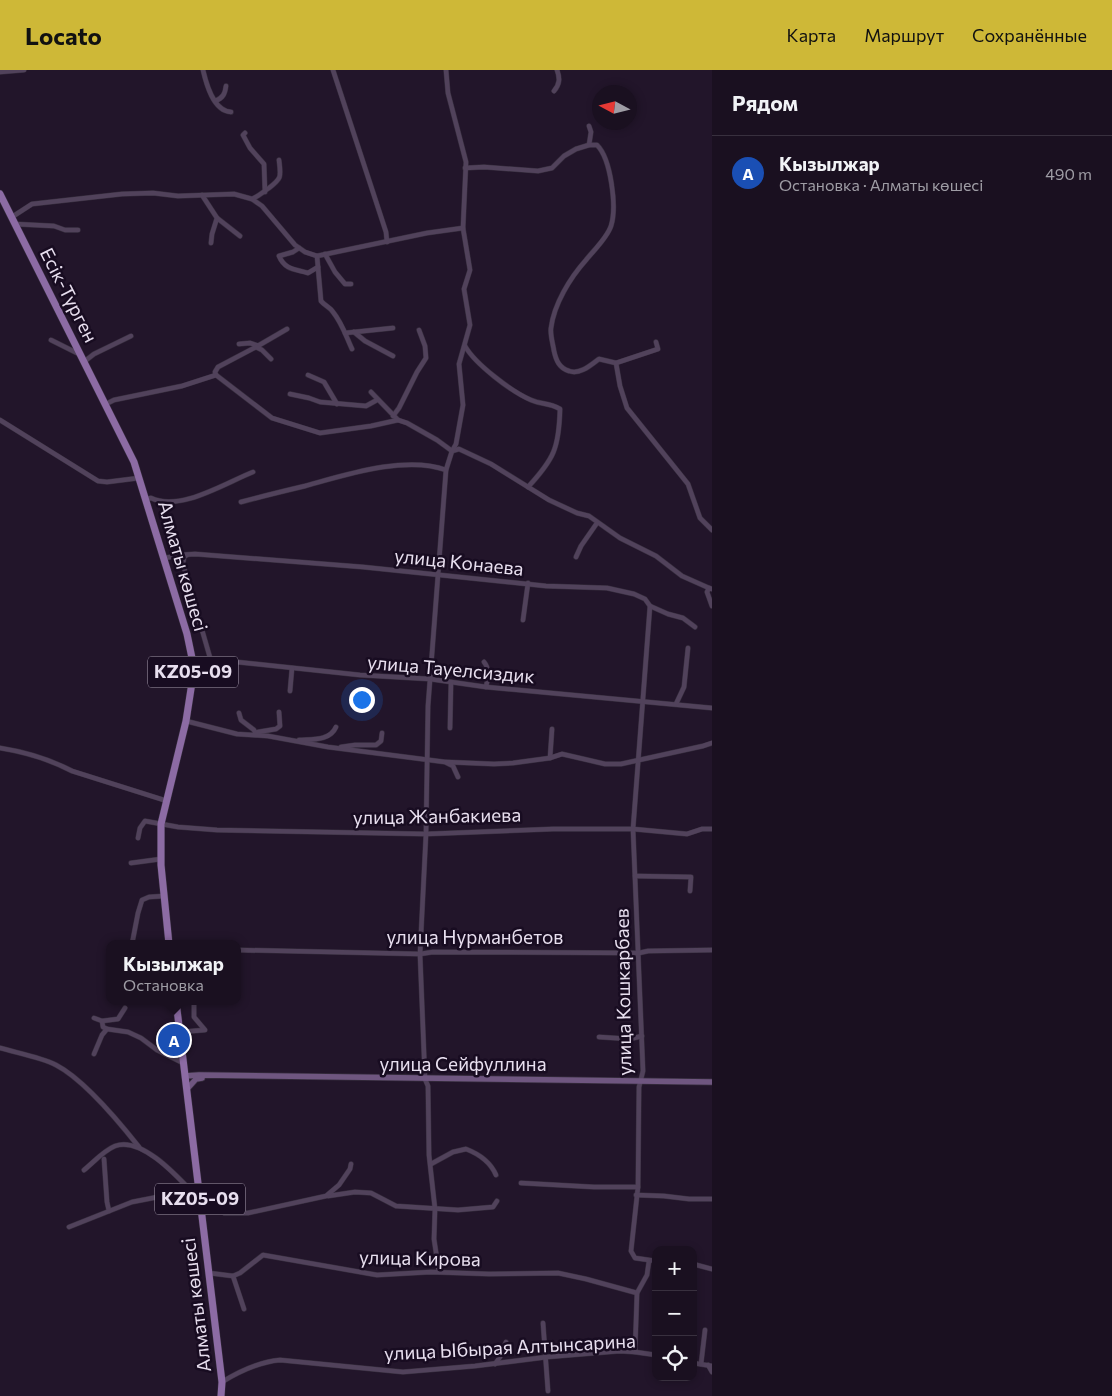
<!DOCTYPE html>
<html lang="ru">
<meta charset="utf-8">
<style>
body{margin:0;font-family:Commissioner,sans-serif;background:#271e2d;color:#f1f3f6}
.controls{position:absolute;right:15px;bottom:15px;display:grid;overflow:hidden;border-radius:10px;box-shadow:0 2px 8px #0003}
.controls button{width:45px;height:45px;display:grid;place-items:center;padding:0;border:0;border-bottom:1px solid #38303e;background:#1a1020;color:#f1f3f6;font:25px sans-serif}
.compass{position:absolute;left:592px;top:15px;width:45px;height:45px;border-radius:50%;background:#1a1020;box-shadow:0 2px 8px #0003;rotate:277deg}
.you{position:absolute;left:361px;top:629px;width:18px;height:18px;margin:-12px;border:4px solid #fff;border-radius:50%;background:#1a73e8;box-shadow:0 0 0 8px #1a73e833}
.badge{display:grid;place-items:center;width:32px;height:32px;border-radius:50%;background:#ceb837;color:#fff;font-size:16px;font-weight:700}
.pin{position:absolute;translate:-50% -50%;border:2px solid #fff;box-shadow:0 1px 5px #0006}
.popup{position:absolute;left:106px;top:870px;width:135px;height:65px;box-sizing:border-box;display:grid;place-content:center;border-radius:10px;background:#1a1020;filter:drop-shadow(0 1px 4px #0005);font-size:16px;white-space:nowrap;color:#9f9da5}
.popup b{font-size:19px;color:#f1f3f6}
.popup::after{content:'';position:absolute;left:50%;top:100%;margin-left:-10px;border:10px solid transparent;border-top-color:#1a1020}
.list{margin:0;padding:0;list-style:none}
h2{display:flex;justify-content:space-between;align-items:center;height:65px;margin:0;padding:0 20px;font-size:21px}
h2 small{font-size:16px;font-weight:400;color:#9f9da5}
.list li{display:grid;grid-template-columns:32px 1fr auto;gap:15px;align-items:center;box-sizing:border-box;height:75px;padding:0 20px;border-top:1px solid #38303e}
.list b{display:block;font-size:19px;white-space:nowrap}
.list p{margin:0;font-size:16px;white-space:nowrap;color:#9f9da5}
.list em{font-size:16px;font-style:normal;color:#9f9da5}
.icon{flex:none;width:28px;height:28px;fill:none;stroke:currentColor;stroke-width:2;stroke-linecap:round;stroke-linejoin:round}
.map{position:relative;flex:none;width:712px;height:1326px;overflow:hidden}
header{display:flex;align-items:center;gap:30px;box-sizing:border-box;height:70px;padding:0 25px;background:#ceb837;color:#111}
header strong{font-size:24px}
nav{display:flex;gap:28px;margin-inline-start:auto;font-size:18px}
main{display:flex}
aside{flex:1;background:#1a1020}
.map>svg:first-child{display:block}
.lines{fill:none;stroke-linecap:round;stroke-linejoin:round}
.street-casing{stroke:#372e3e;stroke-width:5.5}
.secondary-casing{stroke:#372e3e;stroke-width:7}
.primary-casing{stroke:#372e3e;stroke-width:8}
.street{stroke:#51425b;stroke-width:4.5}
.secondary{stroke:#6f5680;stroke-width:5.5}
.primary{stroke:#8c6ba4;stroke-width:7}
.labels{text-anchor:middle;stroke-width:5;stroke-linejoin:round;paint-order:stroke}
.shield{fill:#180c21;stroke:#aaa0b1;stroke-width:1}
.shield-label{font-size:18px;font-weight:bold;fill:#e8dfef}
.street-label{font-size:19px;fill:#e8dfef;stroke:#180c21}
</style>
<header>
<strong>Locato</strong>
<nav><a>Карта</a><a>Маршрут</a><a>Сохранённые</a></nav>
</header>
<main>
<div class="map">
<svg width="712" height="1326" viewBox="0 0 712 1326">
<rect width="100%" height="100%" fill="#22152a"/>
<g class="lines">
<defs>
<g id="street">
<path d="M203,0C206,13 213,41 231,42"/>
<polyline points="333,0 386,162 387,172"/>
<polyline points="0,2 24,0"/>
<path d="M554,21C560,14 560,8 557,0"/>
<path d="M215,31C223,28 225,24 226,16"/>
<polyline points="245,63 243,65 250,78 264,94 265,122"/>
<polyline points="589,75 591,62 589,56"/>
<path d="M465,98L484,97L538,101L552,98L564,86L576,79L589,75H597C611,89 617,137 611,156C607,168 594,180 586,190C570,208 554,234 551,258C550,265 553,274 554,281C556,290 559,298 569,301C580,305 591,295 599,289L616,293L620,316L627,338L688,414L700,448L712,460"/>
<polyline points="202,125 217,148 212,164 211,173"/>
<path d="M252,129C259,126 263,122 269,118C282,108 281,107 279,90"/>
<polyline points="12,147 32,134 122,124 153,123 178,126 234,124 252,129 262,136 295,175 305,182 317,186 427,163 463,158"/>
<polyline points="217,148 240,166"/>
<polyline points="15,154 54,156 65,160 78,160"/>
<path d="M299,178L293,182L279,186C285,200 295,199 308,203L318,197"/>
<polyline points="325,184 335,202 345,214 351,214"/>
<path d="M317,186L321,231C325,236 330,237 333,242C342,253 346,266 352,279"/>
<polyline points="354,262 365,271 393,286"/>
<polyline points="345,263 393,258"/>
<polyline points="51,270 81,285"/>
<polyline points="239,274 250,273 259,276"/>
<path d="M465,276C475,294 512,322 531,330C542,335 548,332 560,339C559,378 554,389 528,417"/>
<polyline points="256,277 287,259"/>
<polyline points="85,291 94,284 131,266"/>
<polyline points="616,293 658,279 656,272"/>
<polyline points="216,305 215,302 218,297 256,277 262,280 271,289"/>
<polyline points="308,305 324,312 337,334"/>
<polyline points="371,322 398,350 407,353 437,370 452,381"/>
<polyline points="290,324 309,328 320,332 366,336 377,330"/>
<polyline points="106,334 114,330 182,316 216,305 272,348 320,363 371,356 398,350"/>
<polyline points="393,346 399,338 417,302 426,288 425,276 419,260"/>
<polyline points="0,350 98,411 107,412 139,408"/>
<polyline points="452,381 459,379 491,394 549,430 577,443 589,446 620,468 656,486 682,506 709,518"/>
<path d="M146,429L151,428C180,442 225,413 253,402"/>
<path d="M241,432C263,426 284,421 305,416C345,405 406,385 446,400"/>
<polyline points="187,485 184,487 183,494 211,591"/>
<polyline points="576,487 581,476 597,453"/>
<polyline points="165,488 180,485 195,484 363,497 546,516 607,518 634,524 645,529 650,536 633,759 643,1001 639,1017 638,1117 631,1181 635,1188 656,1191"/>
<polyline points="712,519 709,518 707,522 712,536"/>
<polyline points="650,536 668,544 683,548 695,557"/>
<polyline points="523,550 528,513"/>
<path d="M484,592C490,599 488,608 486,617"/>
<polyline points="193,606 200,599 211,591 237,592 360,605 430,609 486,617 712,638"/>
<polyline points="290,621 292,598"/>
<polyline points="676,634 684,617 688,578"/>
<polyline points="239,643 241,650 254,660 256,665 258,662 276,659 280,656 279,642"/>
<polyline points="186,651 237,664 268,666 328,677 445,692 453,696 458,707"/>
<polyline points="450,658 451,612"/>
<path d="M299,670C312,669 330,671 336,657"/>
<polyline points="341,677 355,675 376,675 381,671 382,663"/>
<path d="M0,678C25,682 49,689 72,701L167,731"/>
<polyline points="550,688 552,659"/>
<polyline points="446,692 494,694 513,693 550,688 562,684 605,694 621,694 703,676 712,673"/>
<polyline points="138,768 140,758 145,751 178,757 217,760 426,764 553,759 633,759 687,764 702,759 712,759"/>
<polyline points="131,793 161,789"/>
<polyline points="635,806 691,807 690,821"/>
<polyline points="132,874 138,843 142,830 149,827 164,826"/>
<polyline points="238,880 420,884 433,882 639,883 648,881 712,880"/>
<polyline points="94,948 102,951"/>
<polyline points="107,959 103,957 102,951 118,949 125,938"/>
<polyline points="180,962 205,960 194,947 194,931"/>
<polyline points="599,967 630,969 642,966"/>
<path d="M0,978C17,983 40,987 56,995C83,1009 120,1053 139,1077"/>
<polyline points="94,984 102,965 107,959 128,962 141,968 157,980 183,993"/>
<polyline points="104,1089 107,1132 109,1141"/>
<path d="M431,1094L453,1082L466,1079C479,1084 490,1091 496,1105"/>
<path d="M84,1100C94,1092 103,1081 115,1076C141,1066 177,1106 194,1124"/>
<polyline points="521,1113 594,1117 638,1117"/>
<polyline points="636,1125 664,1126 689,1129 712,1129"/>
<polyline points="328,1126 355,1122 371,1123 396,1136 458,1140 493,1137 497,1131"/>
<polyline points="69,1157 132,1132 168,1125 188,1123 205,1126 224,1143 248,1143 326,1126 339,1115 350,1099 351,1094"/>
<polyline points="693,1194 712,1199"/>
<polyline points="439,1202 434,1169 435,1139 429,1085 428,1016 425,1009 420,884 426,764 428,636 446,400 452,381 456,374 463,335 459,294 470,255 464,219 470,200 463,158 466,92 448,23 446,0"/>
<polyline points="209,1203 233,1206 240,1203 263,1185 377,1205 431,1202 489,1204 558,1203 586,1209 637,1223"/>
<polyline points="233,1206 244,1239"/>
<polyline points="543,1253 548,1321"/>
<polyline points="635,1282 637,1223 647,1205 649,1191"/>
<polyline points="693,1293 712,1296"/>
<polyline points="495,1294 500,1287 506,1272"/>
<polyline points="701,1294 705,1260"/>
<polyline points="708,1295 712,1302"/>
<path d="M222,1312C240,1301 259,1292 280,1290L403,1302L475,1296L547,1287L620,1281L635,1282L656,1285"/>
</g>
<g id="secondary">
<polyline points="185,1006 199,1005 712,1012"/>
<polyline points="187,1019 196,1009 202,1008"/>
</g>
<g id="primary">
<polyline points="0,124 134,392 187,564 192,588 193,606 186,651 161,754 161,795 169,874"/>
<polyline points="176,931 222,1312 221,1326"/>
</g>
</defs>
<use href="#street" class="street-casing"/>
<use href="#secondary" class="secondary-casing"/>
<use href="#primary" class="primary-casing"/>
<use href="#street" class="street"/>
<use href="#secondary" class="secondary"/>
<use href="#primary" class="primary"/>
</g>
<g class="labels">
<g class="shield">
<rect x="148" y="586.5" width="90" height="31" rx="4"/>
<rect x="155" y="1113.5" width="90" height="31" rx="4"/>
</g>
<g class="shield-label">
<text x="193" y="608">KZ05-09</text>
<text x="200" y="1135">KZ05-09</text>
</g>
<g class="street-label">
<text transform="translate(69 225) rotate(63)" y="7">Есік-Түрген</text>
<text transform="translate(459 492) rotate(6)" y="7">улица Конаева</text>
<text transform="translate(183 496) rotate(74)" y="7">Алматы көшесі</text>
<text transform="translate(451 599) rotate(5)" y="7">улица Тауелсиздик</text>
<text transform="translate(437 746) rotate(-1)" y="7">улица Жанбакиева</text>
<text x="475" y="874">улица Нурманбетов</text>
<text transform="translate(623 922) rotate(-91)" y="7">улица Кошкарбаев</text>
<text x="463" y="1001">улица Сейфуллина</text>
<text transform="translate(420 1188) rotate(1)" y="7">улица Кирова</text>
<text transform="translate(196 1235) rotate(-97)" y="7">Алматы көшесі</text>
<text transform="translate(510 1277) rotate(-3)" y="7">улица Ыбырая Алтынсарина</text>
</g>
</g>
</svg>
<div class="controls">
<button>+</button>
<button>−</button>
<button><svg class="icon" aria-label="locate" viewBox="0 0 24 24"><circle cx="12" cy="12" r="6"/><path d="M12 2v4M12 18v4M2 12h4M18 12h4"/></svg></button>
</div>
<svg class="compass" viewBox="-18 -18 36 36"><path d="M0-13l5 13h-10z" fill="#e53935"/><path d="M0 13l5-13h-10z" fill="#9f9da5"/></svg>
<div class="you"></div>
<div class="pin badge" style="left:174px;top:970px;background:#1a4fb4">A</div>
<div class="popup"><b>Кызылжар</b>Остановка</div>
</div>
<aside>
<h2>Рядом<small></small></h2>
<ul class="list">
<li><span class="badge" style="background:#1a4fb4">A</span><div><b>Кызылжар</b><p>Остановка · Алматы көшесі</p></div><em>490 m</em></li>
</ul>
</aside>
</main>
